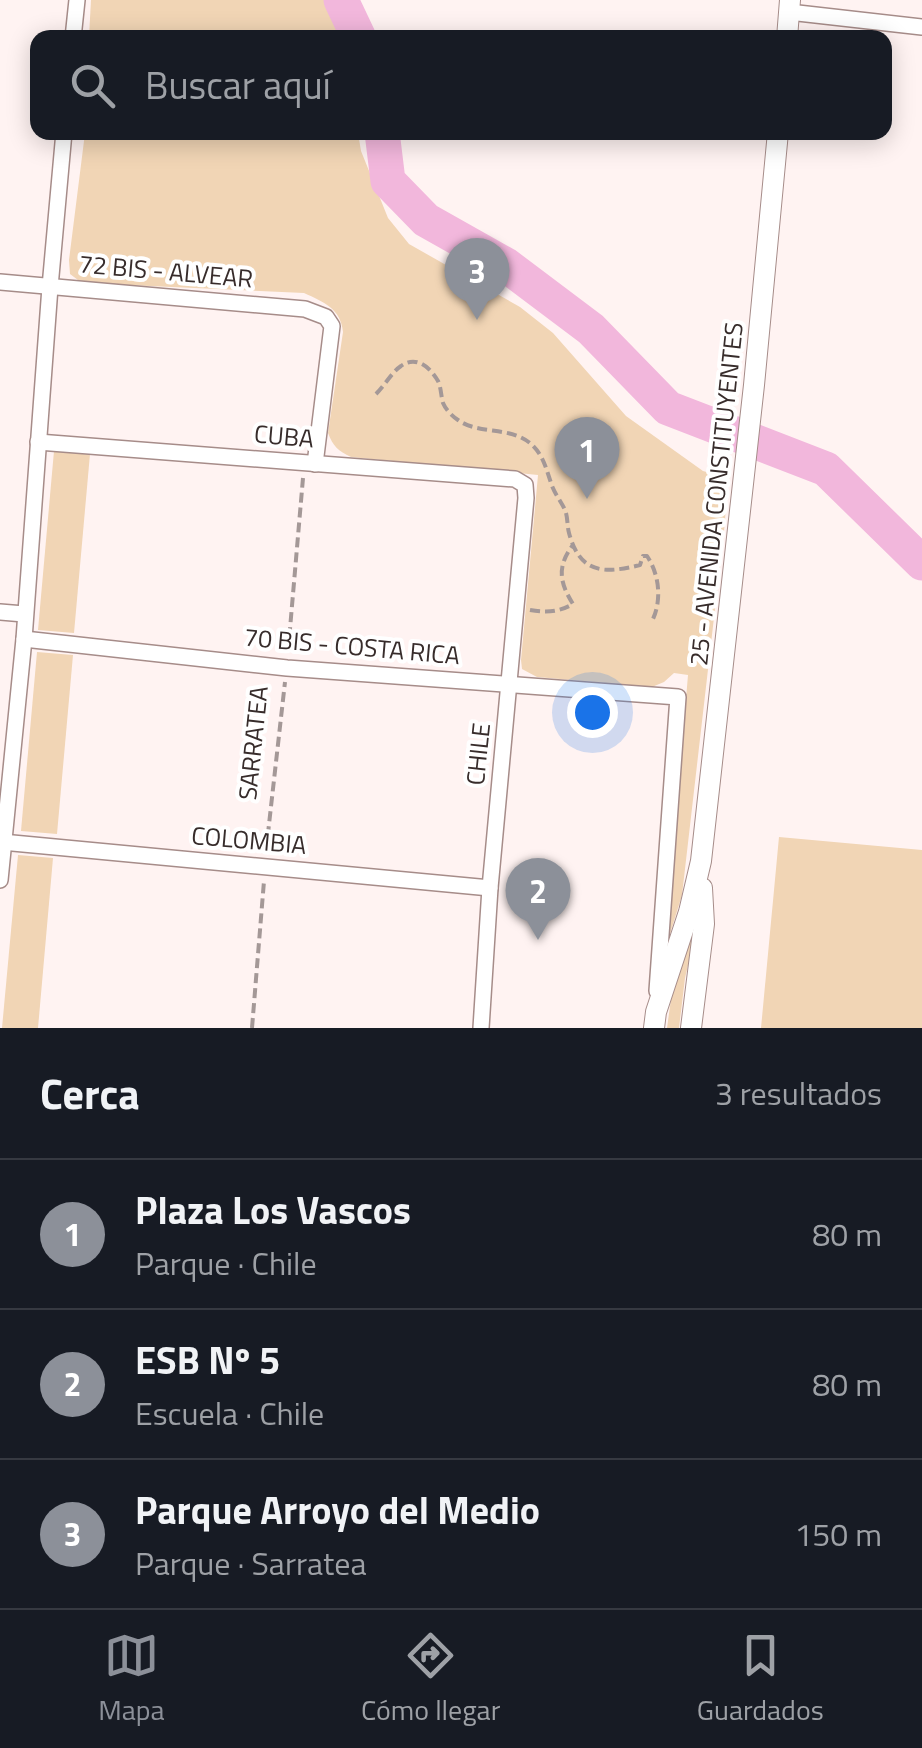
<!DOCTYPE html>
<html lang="es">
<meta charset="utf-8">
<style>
body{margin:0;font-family:"Titillium Web",sans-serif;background:#20242c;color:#f1f3f6}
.you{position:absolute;left:592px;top:712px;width:35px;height:35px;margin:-25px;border:8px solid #fff;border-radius:50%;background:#1a73e8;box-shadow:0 0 0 15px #1a73e833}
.badge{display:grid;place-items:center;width:65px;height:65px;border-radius:50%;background:#8c9099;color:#fff;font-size:32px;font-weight:700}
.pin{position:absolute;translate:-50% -82px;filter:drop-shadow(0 2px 5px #0008)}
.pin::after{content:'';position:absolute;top:52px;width:35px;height:30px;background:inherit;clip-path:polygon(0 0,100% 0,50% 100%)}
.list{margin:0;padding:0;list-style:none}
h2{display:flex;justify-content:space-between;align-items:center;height:130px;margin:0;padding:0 40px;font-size:42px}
h2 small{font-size:32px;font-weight:400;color:#9ea1a6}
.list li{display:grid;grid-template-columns:65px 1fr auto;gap:30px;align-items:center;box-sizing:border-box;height:150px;padding:0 40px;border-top:2px solid #363941}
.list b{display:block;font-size:38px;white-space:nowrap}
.list p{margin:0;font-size:32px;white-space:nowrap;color:#9ea1a6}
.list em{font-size:32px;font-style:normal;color:#9ea1a6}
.icon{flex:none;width:55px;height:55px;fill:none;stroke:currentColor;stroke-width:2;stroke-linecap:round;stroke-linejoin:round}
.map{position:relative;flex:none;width:922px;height:1028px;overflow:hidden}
.search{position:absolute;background:#171b24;box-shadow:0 5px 25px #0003;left:30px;right:30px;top:30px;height:110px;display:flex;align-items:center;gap:25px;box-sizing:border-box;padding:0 35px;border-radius:20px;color:#9ea1a6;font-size:38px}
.sheet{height:580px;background:#171b24}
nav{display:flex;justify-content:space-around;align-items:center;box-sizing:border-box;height:140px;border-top:2px solid #363941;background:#171b24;font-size:28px;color:#9ea1a6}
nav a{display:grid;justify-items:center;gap:5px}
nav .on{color:#8c9099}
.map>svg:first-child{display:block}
.green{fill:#f1d5b5}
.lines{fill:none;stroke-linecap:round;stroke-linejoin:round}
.river{stroke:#f2b7dc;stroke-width:35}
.minor-casing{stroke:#a68c89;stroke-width:18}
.secondary-casing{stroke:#a68c89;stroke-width:22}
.path{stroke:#a49897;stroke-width:4;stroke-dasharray:10 5;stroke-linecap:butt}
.minor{stroke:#fff;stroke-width:15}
.secondary{stroke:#fff;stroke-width:20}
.labels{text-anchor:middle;stroke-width:8;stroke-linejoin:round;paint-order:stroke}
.street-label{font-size:25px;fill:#372c2b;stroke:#fff}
</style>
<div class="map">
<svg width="922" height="1028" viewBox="0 0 922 1028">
<rect width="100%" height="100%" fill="#fff3f2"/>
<g class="green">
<polygon points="91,0 332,0 344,37 89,37"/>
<path d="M85,133H358L361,151L388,218L409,244L520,307L553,333L626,416L703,471L727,478L725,522L682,895L665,950L688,675L674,673L664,682L652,687L537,677L522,669L521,660L538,475L351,457C338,451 333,446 328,433L343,332C341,309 324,302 304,293L82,283L70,274L69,260Z"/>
<polygon points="54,451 90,454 74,633 38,630"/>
<polygon points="37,652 73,655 57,834 21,831"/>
<polygon points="779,837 922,850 922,1028 761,1028"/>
<polygon points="18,855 53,858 38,1028 2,1028"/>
<polygon points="690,922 698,923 685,978 679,1028 667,1028 671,999"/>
</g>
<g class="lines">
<g class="river">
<polyline points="341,0 359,38"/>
<polyline points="382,132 388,181 426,220 506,265 591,329 668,408 826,469 922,563"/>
</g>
<defs>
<g id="minor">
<polyline points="789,12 922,27"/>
<polyline points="73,38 77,0"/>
<polyline points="0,282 305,309 326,317 332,326 315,464"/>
<polyline points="38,442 515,479 525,485 526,498 490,888 481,1028"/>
<polyline points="0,612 24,614"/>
<polyline points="24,639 287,668 678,697 657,991"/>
<polyline points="2,842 490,888"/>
<polyline points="0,880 24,639 50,287 64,132"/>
</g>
<g id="secondary">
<polyline points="787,38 790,0"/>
<polyline points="654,1028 656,1012 689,912 701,861 754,385 778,132"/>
<polyline points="691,1028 704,924 702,888"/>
</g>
</defs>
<use href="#minor" class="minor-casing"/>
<use href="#secondary" class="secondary-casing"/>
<g class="path">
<path d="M376,394C385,385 392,372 401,366C416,355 430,367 438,381C441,387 441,396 443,403C446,410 452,416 458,420C479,435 509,426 530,443C543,454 546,468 551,483C554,493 561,501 565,510C568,517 567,526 569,533C580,574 604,574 640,565L643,556H647C659,574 662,599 653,619"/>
<path d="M530,610C547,613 559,612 573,604C559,582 557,566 573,545"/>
<polyline points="288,652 303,478"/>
<polyline points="266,851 285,682"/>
<polyline points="252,1028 264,881"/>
</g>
<use href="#minor" class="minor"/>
<use href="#secondary" class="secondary"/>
</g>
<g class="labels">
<g class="street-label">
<text transform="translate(166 271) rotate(5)" y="9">72 BIS - ALVEAR</text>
<text transform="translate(284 436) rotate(5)" y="9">CUBA</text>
<text transform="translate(716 494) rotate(-84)" y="9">25 - AVENIDA CONSTITUYENTES</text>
<text transform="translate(352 646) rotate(5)" y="9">70 BIS - COSTA RICA</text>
<text transform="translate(253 743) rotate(-84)" y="9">SARRATEA</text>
<text transform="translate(478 754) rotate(-84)" y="9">CHILE</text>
<text transform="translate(249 840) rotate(5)" y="9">COLOMBIA</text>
</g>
</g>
</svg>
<div class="you"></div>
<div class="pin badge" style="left:587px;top:499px">1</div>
<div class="pin badge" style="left:538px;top:940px">2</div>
<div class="pin badge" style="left:477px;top:320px">3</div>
<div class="search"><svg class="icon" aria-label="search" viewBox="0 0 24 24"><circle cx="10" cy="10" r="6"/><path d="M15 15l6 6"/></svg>Buscar aquí</div>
</div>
<section class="sheet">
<h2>Cerca<small>3 resultados</small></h2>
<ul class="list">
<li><span class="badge">1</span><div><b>Plaza Los Vascos</b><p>Parque · Chile</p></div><em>80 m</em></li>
<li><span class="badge">2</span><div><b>ESB Nº 5</b><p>Escuela · Chile</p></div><em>80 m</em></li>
<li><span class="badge">3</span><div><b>Parque Arroyo del Medio</b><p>Parque · Sarratea</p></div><em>150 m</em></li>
</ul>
</section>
<nav>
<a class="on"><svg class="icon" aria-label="map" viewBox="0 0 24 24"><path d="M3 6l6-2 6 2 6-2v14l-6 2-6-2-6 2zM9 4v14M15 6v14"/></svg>Mapa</a>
<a><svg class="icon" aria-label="directions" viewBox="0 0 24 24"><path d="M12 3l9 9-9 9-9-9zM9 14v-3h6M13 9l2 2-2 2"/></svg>Cómo llegar</a>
<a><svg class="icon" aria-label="saved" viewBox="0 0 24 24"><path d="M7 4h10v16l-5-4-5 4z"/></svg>Guardados</a>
</nav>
